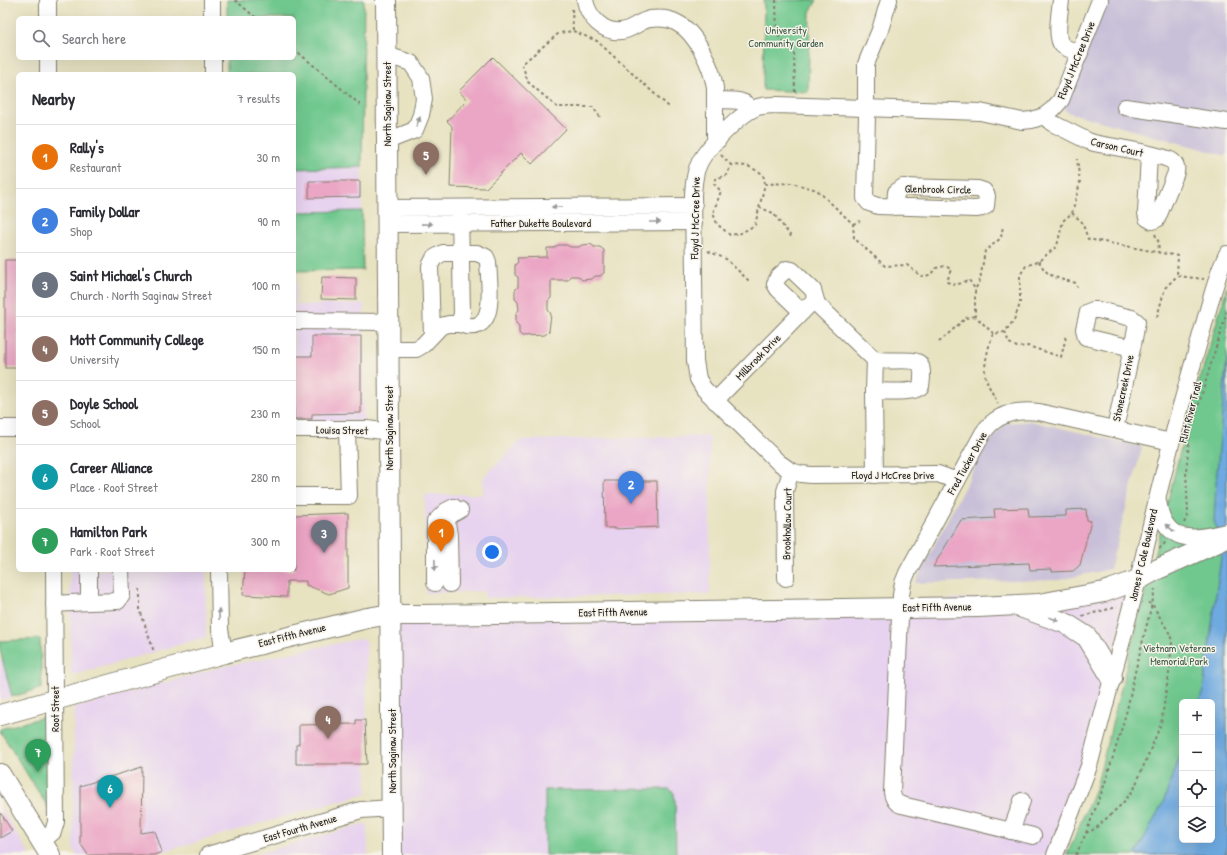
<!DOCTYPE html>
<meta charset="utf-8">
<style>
body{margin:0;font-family:"Patrick Hand",sans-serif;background:#f2f2f3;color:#2b2b33}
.controls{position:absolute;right:12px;bottom:12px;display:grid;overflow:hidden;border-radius:6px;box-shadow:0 4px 16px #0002}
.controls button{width:36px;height:36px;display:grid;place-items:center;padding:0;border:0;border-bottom:1px solid #e1e1e2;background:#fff;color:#2b2b33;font:20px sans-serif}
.you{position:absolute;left:492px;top:552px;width:14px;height:14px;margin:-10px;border:3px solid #fff;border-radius:50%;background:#1a73e8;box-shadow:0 0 0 6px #1a73e833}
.badge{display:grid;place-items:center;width:26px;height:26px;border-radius:50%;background:#b45309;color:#fff;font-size:13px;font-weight:700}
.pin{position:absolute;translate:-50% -33px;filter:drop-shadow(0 1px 2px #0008)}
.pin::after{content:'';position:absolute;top:21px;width:14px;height:12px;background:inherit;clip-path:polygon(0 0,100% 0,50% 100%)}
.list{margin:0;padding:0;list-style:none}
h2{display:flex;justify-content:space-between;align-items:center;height:52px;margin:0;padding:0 16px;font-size:17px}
h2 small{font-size:13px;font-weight:400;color:#7c7c81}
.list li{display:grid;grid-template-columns:26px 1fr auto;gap:12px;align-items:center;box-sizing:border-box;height:64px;padding:0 16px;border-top:1px solid #e1e1e2}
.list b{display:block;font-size:15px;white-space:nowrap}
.list p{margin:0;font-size:13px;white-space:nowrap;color:#7c7c81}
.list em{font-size:13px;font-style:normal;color:#7c7c81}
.icon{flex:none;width:22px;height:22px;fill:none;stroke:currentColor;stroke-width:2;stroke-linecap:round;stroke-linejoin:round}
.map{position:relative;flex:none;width:1227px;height:855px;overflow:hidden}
.search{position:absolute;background:#fff;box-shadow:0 4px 16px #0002;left:16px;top:16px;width:280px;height:44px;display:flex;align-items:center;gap:10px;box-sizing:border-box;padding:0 14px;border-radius:6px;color:#7c7c81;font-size:15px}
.panel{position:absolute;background:#fff;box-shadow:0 4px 16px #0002;left:16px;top:72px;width:280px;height:500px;border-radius:6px}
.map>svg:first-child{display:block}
.built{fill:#e7d2ef}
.industrial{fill:#c8bfd8}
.green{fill:#6fc88e;stroke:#467255;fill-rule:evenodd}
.water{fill:#6ea9df;stroke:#45627e}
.building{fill:#eba5c5}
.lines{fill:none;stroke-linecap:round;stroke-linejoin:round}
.minor-casing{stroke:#827f6e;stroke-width:18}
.major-casing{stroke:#827f6e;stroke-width:22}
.path{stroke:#827f6e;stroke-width:2;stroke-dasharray:3 3;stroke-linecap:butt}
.minor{stroke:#fff;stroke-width:16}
.major{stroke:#fff;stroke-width:20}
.oneway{fill:#999}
.labels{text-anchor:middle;stroke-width:3;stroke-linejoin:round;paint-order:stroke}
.park-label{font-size:11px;fill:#395844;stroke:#f7f3e8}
.street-label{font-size:11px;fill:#1c1c1c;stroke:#f7f3e8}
</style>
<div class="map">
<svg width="1227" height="855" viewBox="0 0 1227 855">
<rect width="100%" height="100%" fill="#f7f3e8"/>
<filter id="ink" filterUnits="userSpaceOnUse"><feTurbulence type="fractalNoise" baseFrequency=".025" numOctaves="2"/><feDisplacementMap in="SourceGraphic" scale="8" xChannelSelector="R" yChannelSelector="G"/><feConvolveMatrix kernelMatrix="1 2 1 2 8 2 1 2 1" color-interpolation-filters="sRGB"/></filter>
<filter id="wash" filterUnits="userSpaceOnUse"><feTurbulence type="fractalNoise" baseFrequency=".012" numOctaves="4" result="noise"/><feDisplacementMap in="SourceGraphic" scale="16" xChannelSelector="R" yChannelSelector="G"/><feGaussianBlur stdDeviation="0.9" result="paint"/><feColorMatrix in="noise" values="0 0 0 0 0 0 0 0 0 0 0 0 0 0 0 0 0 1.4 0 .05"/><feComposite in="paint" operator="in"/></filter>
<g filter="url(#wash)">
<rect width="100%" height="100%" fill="#e7e2c0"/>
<g class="built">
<polygon points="362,167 362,211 296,212 296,237 294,237 294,169"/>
<polygon points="294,271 297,271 296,305 364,304 364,421 294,421"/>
<polygon points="710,436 710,594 485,598 484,591 426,593 425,495 483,494 483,478 521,440"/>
<polygon points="70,570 206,570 206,637 74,675 71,672"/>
<polygon points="1128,592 1100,702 1065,855 399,855 398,621"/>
<polygon points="359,639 365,640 366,643 367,793 151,855 77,855 73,849 74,708 221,667"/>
<polygon points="2,659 12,697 0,700 0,660"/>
<polygon points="0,806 30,855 0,855"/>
<polygon points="367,823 368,855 254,855"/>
</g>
<g class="industrial">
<polygon points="1106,0 1227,0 1227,156 1067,112 1064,109"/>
<polygon points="1031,421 1142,447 1110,569 1059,580 915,583 985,447 1006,423"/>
</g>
<g class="green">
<polygon points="227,0 364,0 362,167 294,169 294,74 227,74 227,58 294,58 294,18 227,18"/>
<polygon points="764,0 817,0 810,12 808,92 763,90"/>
<polygon points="362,211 363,270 294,271 294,237 296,237 296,212"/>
<path d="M1227,287V855H1067L1097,784L1189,416ZM1182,702H1212V840H1182Z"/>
<polygon points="40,639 42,688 12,697 0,650 0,641"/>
<polygon points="44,717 49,719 51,812 0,731 0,729"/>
<polygon points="669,789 674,793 675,800 676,855 545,855 545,790"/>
</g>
<polygon class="water" points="1227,355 1227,849 1225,855 1135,855 1163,803 1182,750 1182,840 1212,840 1212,702 1199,702 1203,691 1223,543 1214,521 1216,484"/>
<g id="blocks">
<g class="building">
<polygon points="493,57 566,129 532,164 521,153 486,188 450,187 452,126 447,121 467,100 459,91"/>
<polygon points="309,181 360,181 360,197 309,198"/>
<polygon points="591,244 594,247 600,247 604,250 604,273 600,276 595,276 592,279 582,280 578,276 570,276 568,280 551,280 551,298 548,301 548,310 551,314 549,331 545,335 522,336 519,333 519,326 516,323 516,313 519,310 518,302 515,299 515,290 518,287 518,277 515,275 515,265 518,262 517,258 547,257 547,248 554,248 558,245 567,245 570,247 579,247 582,245"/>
<rect x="5" y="260" width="13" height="108"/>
<polygon points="322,277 356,278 356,300 321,299"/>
<polygon points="312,336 361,336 361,413 312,414 312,419 294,419 294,356 312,356"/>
<polygon points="604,481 657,481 658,527 614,529 614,528 605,528"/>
<polygon points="1028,508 1029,517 1066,516 1066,510 1086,509 1087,520 1091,521 1080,565 1073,571 1052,572 1052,569 1030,570 1029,563 933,567 961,520 995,518 994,509"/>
<polygon points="348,513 348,588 329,594 306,585 306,581 287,581 287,597 243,595 245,570 294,570 294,515"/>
<polygon points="356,720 365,720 367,764 296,764 296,745 299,744 299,725 356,724"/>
<polygon points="142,767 141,833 155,831 162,852 154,855 88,855 80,843 80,786"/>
<polygon points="0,812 12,831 0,838"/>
</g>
</g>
</g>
<g filter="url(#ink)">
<use href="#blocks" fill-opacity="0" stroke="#827f6e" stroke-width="1"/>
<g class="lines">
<defs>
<g id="minor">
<polyline points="48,0 48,18"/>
<polyline points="212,0 212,18"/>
<path d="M585,0C588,17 603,33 621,31C632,30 639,21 650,19C659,18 669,18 677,23C696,32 712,67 715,88V136L718,140"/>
<polyline points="889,0 880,30 866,64 866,100 867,116 865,198 869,203 878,206 976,209 982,208 986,206 987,196 984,191 978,189 903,187 896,192 895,207"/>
<path d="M1061,0C1060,10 1055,38 1062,45C1066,49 1074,51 1080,53"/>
<polyline points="387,55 411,63 421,78 424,99 421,115 415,130 387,141"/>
<polyline points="48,58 48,74"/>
<polyline points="213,58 213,74"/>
<path d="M715,100C727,101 745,97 751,110"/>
<polyline points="1125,107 1227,122"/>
<path d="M1044,116L1052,123L1088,141L1094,143C1107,146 1164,155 1172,161C1177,165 1177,170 1175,175L1157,219L1152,221L1147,218L1146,213L1149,154"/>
<polyline points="388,208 694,206"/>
<polyline points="388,224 694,222"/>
<path d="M802,312L778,289L775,284L778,277L787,269L792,270L813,290L817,304L874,359C884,363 916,357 920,364C923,369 922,380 921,386C916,394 884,391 874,391"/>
<polyline points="294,321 389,322"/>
<path d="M432,335L430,266L434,258L443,253H477L486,257L488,262C489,285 499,338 459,324"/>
<polyline points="389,349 416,349 423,345 441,326 449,324 459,324 462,314 460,213"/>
<polyline points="875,360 874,391 875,475"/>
<polyline points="715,401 809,305"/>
<polyline points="0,428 18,428"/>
<polyline points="294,429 367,429 390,432"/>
<polyline points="1115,429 1134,339 1137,322 1132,318 1098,310 1093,310 1088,312 1084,329 1086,337 1132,348"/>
<path d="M957,481L938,474L811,475L801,474L791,471L778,462L704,389L698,379L695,361L693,194C694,184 694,173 699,164C705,149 739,116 753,109C761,105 769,105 777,105L980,112L1022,121L1032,120L1044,116L1053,109L1061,100L1100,0"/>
<polyline points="294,496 349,496 347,430"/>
<path d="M1158,501C1164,544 1192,541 1226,532"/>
<polyline points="219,570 220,629 224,653"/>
<polyline points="786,578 785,491 791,471"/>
<polyline points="435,583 435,522 446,511 454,507"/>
<polyline points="450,584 449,535 447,523 449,516 460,510"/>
<polyline points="89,602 118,601 122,595 121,570"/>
<polyline points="54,604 89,602 89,570"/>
<polyline points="1011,831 1022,801"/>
<path d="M1033,836L902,805C895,803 893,799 892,792L901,595L903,583L907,573L983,433C996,414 1016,409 1039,412L1171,442"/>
<polyline points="42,841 53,832 56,822 54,570"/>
<polyline points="208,855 361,810 392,808"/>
<polyline points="1055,855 1089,766 1138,580 1158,495 1177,420 1213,292 1220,270 1227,254"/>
</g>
<g id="major">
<polyline points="386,0 392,855"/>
<polyline points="1023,608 1065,623 1087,637 1112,678"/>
<polyline points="0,715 224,653 367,618 385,615 420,615 978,607 1039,604 1104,592 1138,580 1156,570 1227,538"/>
<polyline points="0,774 50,855"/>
</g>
</defs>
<use href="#minor" class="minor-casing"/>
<use href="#major" class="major-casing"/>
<g class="path">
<polyline points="235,0 256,18"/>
<polyline points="776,0 777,35 794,52 795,93"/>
<polyline points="572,9 573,31"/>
<polyline points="294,49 363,107"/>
<polyline points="600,117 593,107 557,107 528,82 522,64 559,33 573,31 597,41 669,107"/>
<polyline points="721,155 731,165"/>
<polyline points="765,184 763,174 748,166 731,165 727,175 715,179 714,184 721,191 713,213 717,224 730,235 741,233 755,225 765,184 792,183 817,190 853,224 854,238 885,266 907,265 921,276 930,275 936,268 945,266 951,269 947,282 956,285 969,280 975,289 975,316 994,334 1005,332 1014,320 1020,304 1020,275 1026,266 1039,261 1057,246 1063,221 1072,213 1080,183 1077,159"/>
<polyline points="759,207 773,213 793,239"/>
<polyline points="1072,213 1082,222 1088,239 1178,256 1177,276 1204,279"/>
<polyline points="853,224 860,221"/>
<polyline points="1155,234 1159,243 1158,252"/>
<polyline points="708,251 726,259 749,281"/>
<path d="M1039,261C1047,278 1058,278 1076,283L1077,287"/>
<polyline points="976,288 980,280 985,251 1001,238 1003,226"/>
<polyline points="1157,317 1165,288 1177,276"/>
<polyline points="1005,332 1009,343 1017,347 1028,346 1061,357 1066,337"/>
<path d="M993,334C989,344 984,364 985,375C987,385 994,395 998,404"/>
<polyline points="939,342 966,318 975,316"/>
<polyline points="1184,523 1188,514 1186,471 1190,433 1227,311"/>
<polyline points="1159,549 1166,542"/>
<polyline points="140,589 140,610 154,652"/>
<polyline points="1082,616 1117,607"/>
<polyline points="1086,833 1104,786 1117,744 1127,710 1135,672 1152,604 1146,602"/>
<polyline points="1076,855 1086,833 1095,829 1122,804 1134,789 1161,724 1169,673 1172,642 1170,634 1152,604 1155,589"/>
</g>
<use href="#minor" class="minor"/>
<use href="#major" class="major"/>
</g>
<defs><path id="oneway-solid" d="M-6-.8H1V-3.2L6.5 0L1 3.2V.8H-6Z"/></defs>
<g class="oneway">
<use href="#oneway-solid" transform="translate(418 122) rotate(-67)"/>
<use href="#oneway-solid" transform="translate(557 207) rotate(180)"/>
<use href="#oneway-solid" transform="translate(655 222)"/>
<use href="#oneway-solid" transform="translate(427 224) rotate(-1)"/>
<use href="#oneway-solid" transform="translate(1170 528) rotate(-136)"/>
<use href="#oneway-solid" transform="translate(435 565) rotate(89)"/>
<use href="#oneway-solid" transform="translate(219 614) rotate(-91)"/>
<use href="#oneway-solid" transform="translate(1054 619) rotate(20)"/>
</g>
</g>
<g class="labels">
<g class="park-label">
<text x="786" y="34">University<tspan x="786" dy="13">Community Garden</tspan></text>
<text x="1179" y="652">Vietnam Veterans<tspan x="1179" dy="13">Memorial Park</tspan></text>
</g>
<g class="street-label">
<text transform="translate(1076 60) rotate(-68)" y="4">Floyd J McCree Drive</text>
<text transform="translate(387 104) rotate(-90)" y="4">North Saginaw Street</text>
<text transform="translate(1117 147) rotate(13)" y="4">Carson Court</text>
<text transform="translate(938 189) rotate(1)" y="4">Glenbrook Circle</text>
<text transform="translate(695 218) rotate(-89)" y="4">Floyd J McCree Drive</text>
<text x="541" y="227">Father Dukette Boulevard</text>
<text transform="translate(758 357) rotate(-46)" y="4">Millbrook Drive</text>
<text transform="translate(1123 388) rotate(-78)" y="4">Stonecreek Drive</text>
<text transform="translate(1190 412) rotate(-76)" y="4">Flint River Trail</text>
<text transform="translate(389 428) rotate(-90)" y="4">North Saginaw Street</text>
<text transform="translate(342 430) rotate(1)" y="4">Louisa Street</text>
<text transform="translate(967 463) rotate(-61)" y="4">Fred Tucker Drive</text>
<text x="893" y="479">Floyd J McCree Drive</text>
<text transform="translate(787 524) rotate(-89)" y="4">Brookhollow Court</text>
<text transform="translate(1143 555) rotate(-77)" y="4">James P Cole Boulevard</text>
<text transform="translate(937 607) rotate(-1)" y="4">East Fifth Avenue</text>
<text transform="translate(613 612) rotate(-1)" y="4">East Fifth Avenue</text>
<text transform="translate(292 635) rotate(-14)" y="4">East Fifth Avenue</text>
<text transform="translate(55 709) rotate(-90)" y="4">Root Street</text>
<text transform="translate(392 751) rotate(-90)" y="4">North Saginaw Street</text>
<text transform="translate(300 828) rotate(-16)" y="4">East Fourth Avenue</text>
</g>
</g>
</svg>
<div class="controls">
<button>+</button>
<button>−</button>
<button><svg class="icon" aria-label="locate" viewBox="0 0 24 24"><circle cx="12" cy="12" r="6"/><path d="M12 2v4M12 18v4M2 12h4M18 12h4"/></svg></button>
<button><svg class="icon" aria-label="layers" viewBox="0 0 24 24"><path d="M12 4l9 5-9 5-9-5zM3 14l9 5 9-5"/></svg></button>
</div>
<div class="you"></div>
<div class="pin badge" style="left:441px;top:552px;background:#e8710a">1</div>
<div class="pin badge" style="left:631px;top:504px;background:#3f7fe0">2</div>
<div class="pin badge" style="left:324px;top:553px;background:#6b7280">3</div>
<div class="pin badge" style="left:328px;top:739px;background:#8d6e63">4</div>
<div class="pin badge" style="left:426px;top:175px;background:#8d6e63">5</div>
<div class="pin badge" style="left:110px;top:808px;background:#0f9aa8">6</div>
<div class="pin badge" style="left:38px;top:772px;background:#2e9e5b">7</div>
<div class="search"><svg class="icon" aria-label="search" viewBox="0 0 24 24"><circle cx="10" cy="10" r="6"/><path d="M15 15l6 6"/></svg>Search here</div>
<section class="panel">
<h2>Nearby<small>7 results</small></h2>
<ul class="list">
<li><span class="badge" style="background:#e8710a">1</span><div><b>Rally's</b><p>Restaurant</p></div><em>30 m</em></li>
<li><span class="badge" style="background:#3f7fe0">2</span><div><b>Family Dollar</b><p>Shop</p></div><em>90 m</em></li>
<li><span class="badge" style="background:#6b7280">3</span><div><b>Saint Michael's Church</b><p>Church · North Saginaw Street</p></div><em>100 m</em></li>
<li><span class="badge" style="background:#8d6e63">4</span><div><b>Mott Community College</b><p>University</p></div><em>150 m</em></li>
<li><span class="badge" style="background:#8d6e63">5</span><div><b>Doyle School</b><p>School</p></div><em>230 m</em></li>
<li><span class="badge" style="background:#0f9aa8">6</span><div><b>Career Alliance</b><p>Place · Root Street</p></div><em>280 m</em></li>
<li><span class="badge" style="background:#2e9e5b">7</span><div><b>Hamilton Park</b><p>Park · Root Street</p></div><em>300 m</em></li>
</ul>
</section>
</div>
